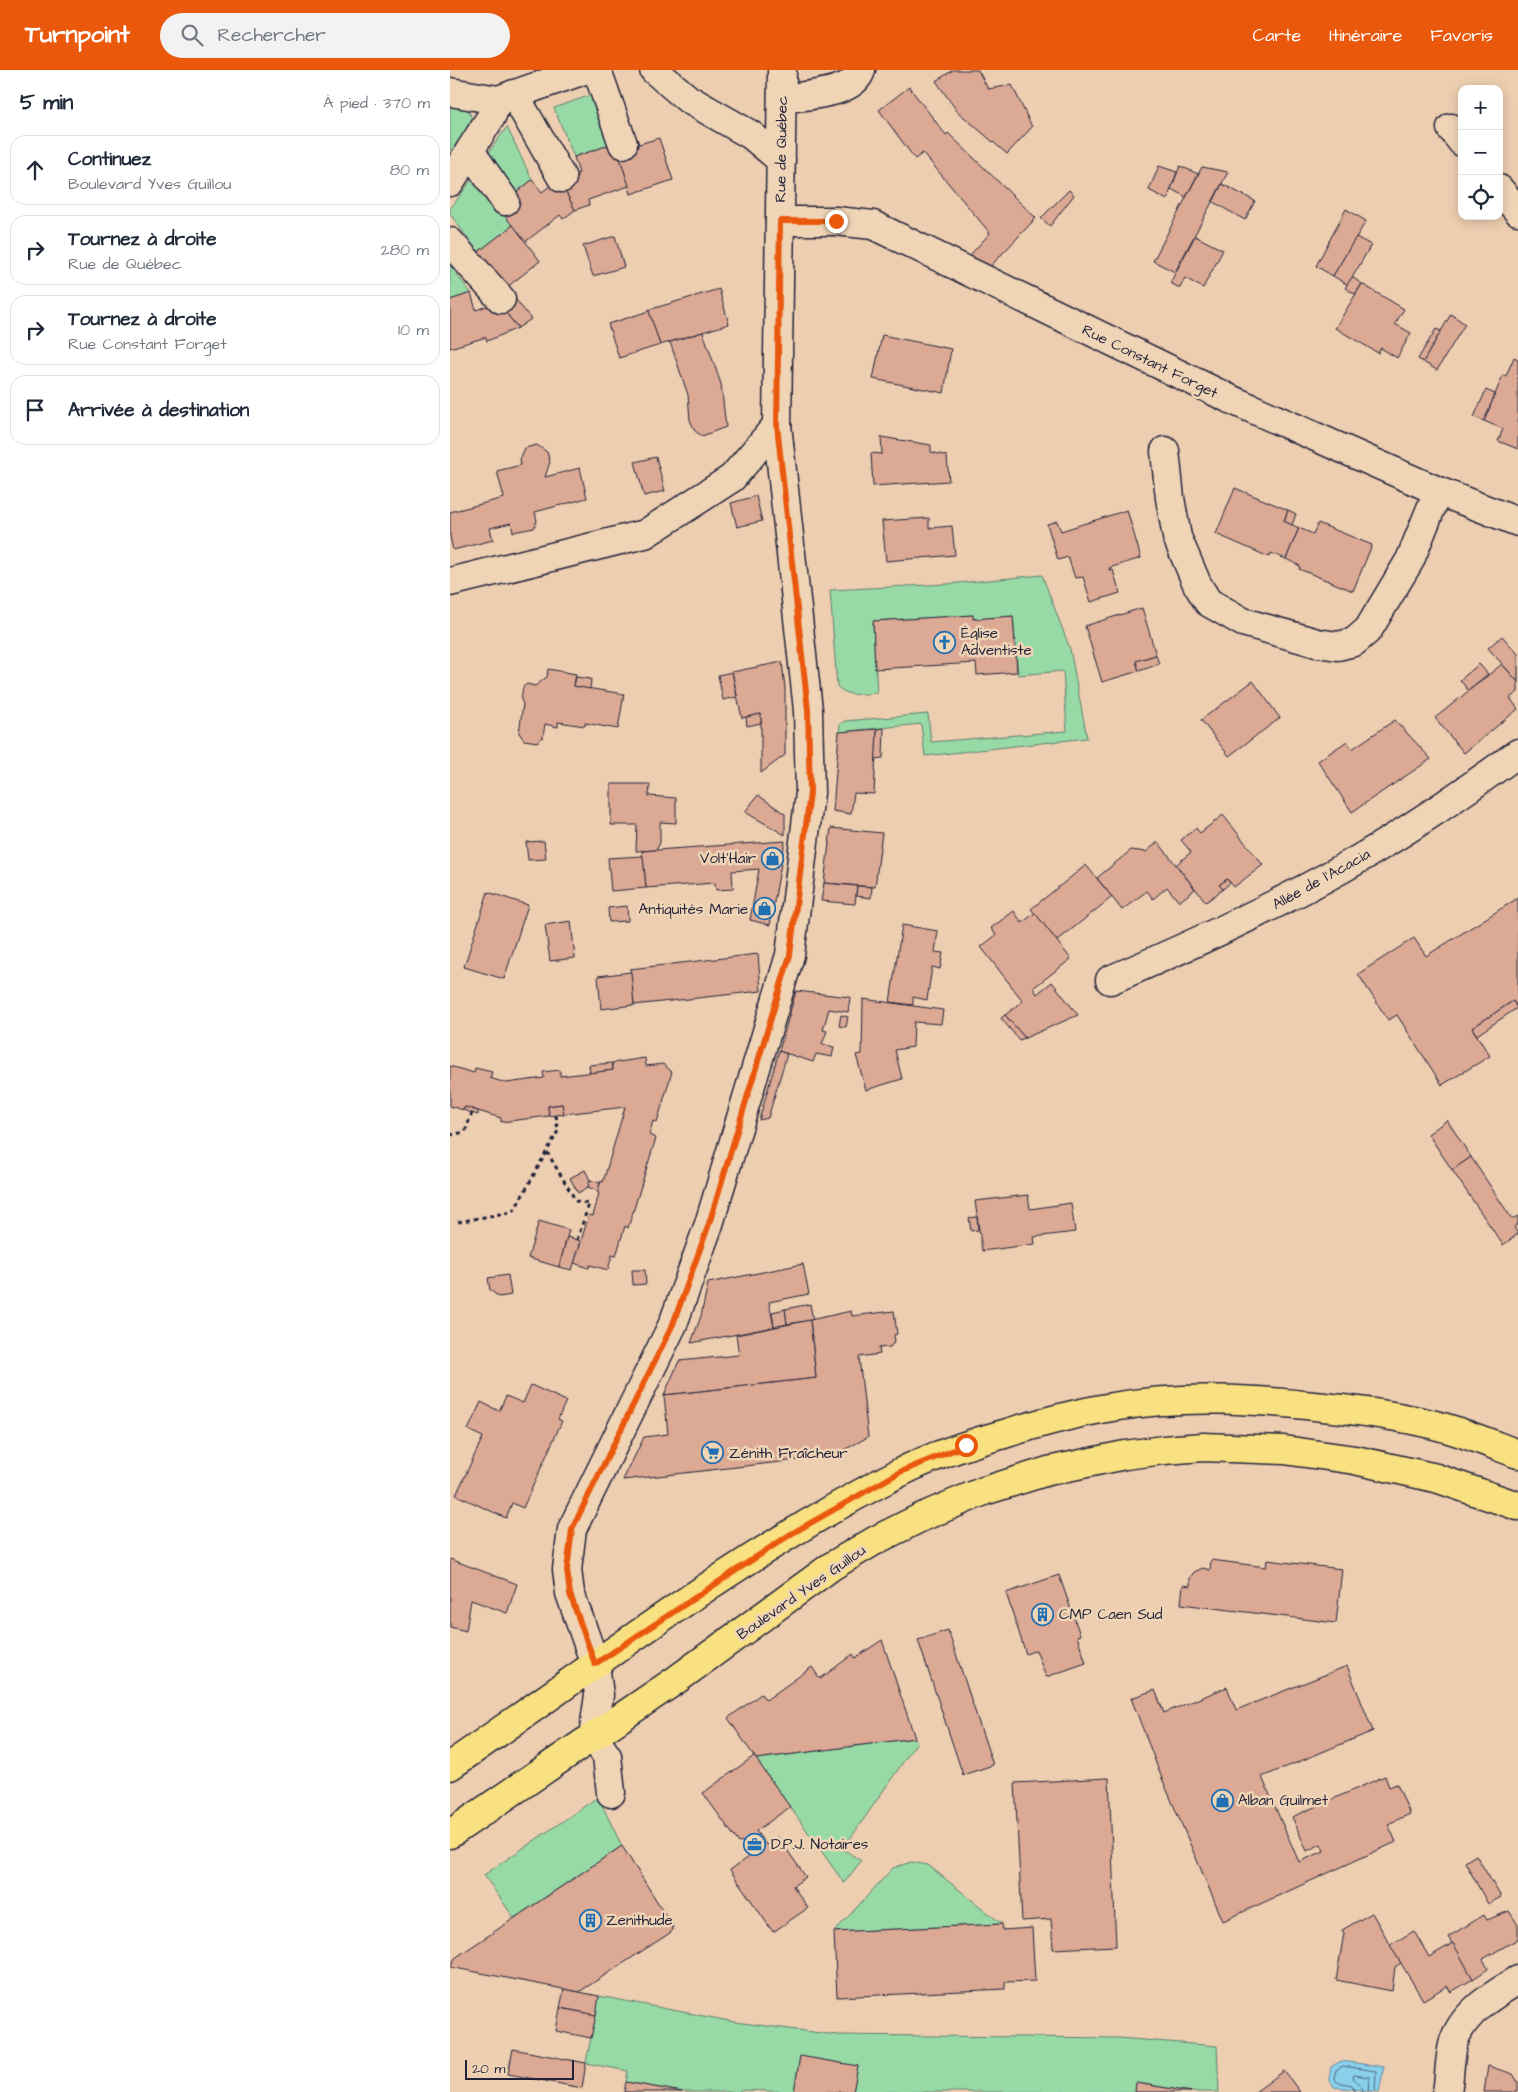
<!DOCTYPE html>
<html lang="fr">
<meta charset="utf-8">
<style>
body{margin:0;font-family:"Architects Daughter",sans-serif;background:#f2f2f3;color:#1f2937}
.controls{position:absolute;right:15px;top:15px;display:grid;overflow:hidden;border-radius:10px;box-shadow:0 2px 12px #0003}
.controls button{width:45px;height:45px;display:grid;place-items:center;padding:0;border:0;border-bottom:1px solid #e0e1e3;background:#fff;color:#1f2937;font:25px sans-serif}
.scale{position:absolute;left:15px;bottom:12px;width:109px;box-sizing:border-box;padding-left:5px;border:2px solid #22223b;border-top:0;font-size:14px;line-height:18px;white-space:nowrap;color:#22223b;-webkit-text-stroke:4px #efd5b6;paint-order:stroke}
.stop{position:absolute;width:15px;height:15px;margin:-11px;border:4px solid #ea580c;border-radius:50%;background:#fff}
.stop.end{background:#ea580c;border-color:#fff;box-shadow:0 1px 5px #0008}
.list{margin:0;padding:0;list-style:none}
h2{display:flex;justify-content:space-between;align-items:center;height:65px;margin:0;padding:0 20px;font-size:21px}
h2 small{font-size:16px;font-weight:400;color:#747a83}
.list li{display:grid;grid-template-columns:32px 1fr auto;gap:15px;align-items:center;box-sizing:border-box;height:70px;margin:0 10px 10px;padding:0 10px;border:1px solid #e0e1e3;border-radius:15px}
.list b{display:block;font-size:19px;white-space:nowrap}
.list p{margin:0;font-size:16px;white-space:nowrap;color:#747a83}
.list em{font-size:16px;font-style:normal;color:#747a83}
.icon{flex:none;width:28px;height:28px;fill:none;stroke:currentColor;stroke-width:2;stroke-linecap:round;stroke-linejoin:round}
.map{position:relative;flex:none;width:1068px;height:2022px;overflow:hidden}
header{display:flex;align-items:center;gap:30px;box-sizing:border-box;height:70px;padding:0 25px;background:#ea580c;color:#fff}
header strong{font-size:24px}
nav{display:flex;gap:28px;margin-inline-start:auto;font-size:18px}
.search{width:350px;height:45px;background:#f2f2f3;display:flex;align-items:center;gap:12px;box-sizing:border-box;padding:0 18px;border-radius:28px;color:#747a83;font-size:19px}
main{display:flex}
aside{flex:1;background:#fff}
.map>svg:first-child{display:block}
.green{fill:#98daa6;stroke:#5d7e70}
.water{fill:#89d0ea;stroke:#608aa4}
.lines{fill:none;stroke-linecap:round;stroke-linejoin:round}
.shore{stroke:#4b6881;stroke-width:1}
.building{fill:#dba994;stroke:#22223b}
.minor-casing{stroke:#22223b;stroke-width:31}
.major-casing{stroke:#22223b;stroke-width:31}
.path{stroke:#22223b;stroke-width:3;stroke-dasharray:4 4;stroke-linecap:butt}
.minor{stroke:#efd5b6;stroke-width:28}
.major{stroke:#f9e181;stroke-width:28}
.route{stroke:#ea580c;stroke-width:6}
.labels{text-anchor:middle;stroke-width:5;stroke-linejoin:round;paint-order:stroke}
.street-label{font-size:15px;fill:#22223b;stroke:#efd5b6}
.poi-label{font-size:15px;fill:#22223b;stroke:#efd5b6;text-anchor:start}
</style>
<header>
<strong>Turnpoint</strong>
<div class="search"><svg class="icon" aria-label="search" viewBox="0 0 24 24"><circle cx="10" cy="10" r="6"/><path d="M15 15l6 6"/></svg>Rechercher</div>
<nav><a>Carte</a><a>Itinéraire</a><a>Favoris</a></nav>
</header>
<main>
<aside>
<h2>5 min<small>À pied · 370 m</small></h2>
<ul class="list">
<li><svg class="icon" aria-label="ahead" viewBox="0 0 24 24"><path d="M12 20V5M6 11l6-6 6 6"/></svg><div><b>Continuez</b><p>Boulevard Yves Guillou</p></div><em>80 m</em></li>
<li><svg class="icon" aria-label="right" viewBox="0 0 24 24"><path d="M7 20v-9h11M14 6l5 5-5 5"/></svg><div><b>Tournez à droite</b><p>Rue de Québec</p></div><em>280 m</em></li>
<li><svg class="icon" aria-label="right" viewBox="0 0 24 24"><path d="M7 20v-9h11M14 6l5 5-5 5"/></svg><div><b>Tournez à droite</b><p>Rue Constant Forget</p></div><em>10 m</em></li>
<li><svg class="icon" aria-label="arrive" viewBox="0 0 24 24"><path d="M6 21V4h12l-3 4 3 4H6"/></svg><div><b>Arrivée à destination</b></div></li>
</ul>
</aside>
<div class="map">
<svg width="1068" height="2022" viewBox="0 0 1068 2022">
<rect width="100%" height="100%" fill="#edceb0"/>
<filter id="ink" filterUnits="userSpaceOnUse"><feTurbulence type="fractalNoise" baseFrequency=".02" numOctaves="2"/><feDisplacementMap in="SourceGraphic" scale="10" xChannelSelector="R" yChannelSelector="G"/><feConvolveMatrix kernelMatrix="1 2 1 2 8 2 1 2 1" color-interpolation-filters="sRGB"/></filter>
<g filter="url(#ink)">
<g class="green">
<polygon points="141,25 150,32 165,73 124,87 104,38"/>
<path d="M0,34C16,34 19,39 24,54L6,82L0,80Z"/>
<polygon points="57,57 82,110 62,126 36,86"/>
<polygon points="23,108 63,155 28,182 0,144 0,139"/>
<polygon points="0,195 21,223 0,230"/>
<path d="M592,505L620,579L637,668L475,686L471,654L389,662L390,654L395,651L478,644L481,672L617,661L613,601L568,605L563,546L523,549V545L423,551L427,623C412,624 398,628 387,616L380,520L497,514Z"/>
<polygon points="465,1668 467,1672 393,1779 411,1791 394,1813 306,1689"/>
<polygon points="148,1727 172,1776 64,1848 34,1805"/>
<polygon points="461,1792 478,1795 552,1854 384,1862 443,1798"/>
<polygon points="149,1926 285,1952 386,1965 669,1968 767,1976 769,2022 741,2022 687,2013 685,2022 403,2022 408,1996 350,1987 344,2022 290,2020 289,2022 232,2022 176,2012 178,2001 136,1993"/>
</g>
<polygon class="water" points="891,1991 934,1997 929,2022 884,2017 879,2009 881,1997"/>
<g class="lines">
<g class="shore">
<polyline points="905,2022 902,2015 887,2012 884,2008 886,2000 893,1996 926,2001 925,2022"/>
<polyline points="912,2022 910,2014 903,2008 904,2005 919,2007 918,2022"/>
</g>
</g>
<g class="building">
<polygon points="503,0 528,0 538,19 562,15 582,57 557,84 507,41 486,11"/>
<polygon points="459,17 496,65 498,63 586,148 537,200 521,184 540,163 473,83 465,89 429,40"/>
<polygon points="209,68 223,110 181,124 166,76 187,69 189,74"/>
<polygon points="165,73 179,116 138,130 139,135 125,140 109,109 129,103 124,87"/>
<polygon points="709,96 727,102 717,130 699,120"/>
<polygon points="730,96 748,104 736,127 721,119"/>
<polygon points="752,97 778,102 725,202 703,191"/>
<polygon points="109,109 125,140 113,149 110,145 75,172 48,137 82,110 92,122"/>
<polygon points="772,114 805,131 795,150 763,132"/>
<polygon points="619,120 624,125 600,156 591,148"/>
<polygon points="896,139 916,151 883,206 866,196"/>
<polygon points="63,155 90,191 56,218 28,182"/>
<polygon points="165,166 174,197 143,206 133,176"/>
<polygon points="745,166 773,180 753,218 735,208 730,218 720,213"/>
<polygon points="906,167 921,175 898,215 883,206"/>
<polygon points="902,207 912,214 905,224 895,218"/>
<polygon points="912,214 954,239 945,254 961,263 947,288 931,278 928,283 885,258"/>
<polygon points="269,219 279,254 210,275 198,240"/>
<polygon points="60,222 81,249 68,258 47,232"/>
<polygon points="21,223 26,240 47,232 68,258 37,271 36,267 0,278 0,230"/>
<polygon points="199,241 210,275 169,288 158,254"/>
<polygon points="1001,244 1015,254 987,300 973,292"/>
<polygon points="986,259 991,261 973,292 968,289"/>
<polygon points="253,262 271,314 276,357 252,366 245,361 240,350 238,325 220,272"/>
<polygon points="432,265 501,279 494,323 423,309"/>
<polygon points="1064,287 1068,289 1068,379 1048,371 1053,359 1034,351 1053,305 1056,306"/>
<polygon points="1036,320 1045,324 1034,351 1024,347"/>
<polygon points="431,367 481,375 481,382 497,386 499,411 423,416 421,383 432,384"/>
<polygon points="87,375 97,382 100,392 95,407 130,398 137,428 85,442 87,451 84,458 63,462 61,453 40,458 43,470 3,480 0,467 0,442 54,428 47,401 71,395 70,389 75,378"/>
<polygon points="206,387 215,421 194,426 185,392"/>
<polygon points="785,418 838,440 834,451 849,458 836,489 821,483 819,487 766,464"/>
<polygon points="306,426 312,451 287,457 281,433"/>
<polygon points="677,440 691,488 659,498 660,501 663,500 670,523 641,532 633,507 625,508 618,487 608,490 597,454 607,451 611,461"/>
<polygon points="838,440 846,444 842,455 834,451"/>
<polygon points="479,448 479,458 502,456 505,485 436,491 432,451"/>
<polygon points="868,453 922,475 903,521 849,499 850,496 836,489 849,458 863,464"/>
<polygon points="692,538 706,585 686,591 689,601 652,612 635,556"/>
<polygon points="523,545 523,549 563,546 567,602 527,605 526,593 425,599 423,551"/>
<polygon points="1052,566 1068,584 1068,612 1038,578"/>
<polygon points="706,585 709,594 689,601 686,591"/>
<polygon points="332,592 335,618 335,685 311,703 311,644 292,648 282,602"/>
<polygon points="1029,594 1038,604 1018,620 1010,610"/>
<polygon points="1052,594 1068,612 1068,622 1060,628 1068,639 1014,683 985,648"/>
<polygon points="98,599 126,604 124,616 174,624 168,659 135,653 135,656 108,652 108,657 95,654 93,667 87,672 74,670 69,663 73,634 71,630 73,617 77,614 85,616 97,607"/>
<polygon points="282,602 287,627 273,630 268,605"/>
<polygon points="126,607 141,609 140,619 124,616"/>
<polygon points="803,611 830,648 779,686 751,650"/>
<polygon points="311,644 311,653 297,656 296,647"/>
<polygon points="945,650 981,689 902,742 868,691 897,671 902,679"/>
<polygon points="434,658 433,688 425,689 427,659"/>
<polygon points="427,659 424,724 404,723 401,744 383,741 389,662"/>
<polygon points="161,714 200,714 199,726 226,728 226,753 210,752 210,773 206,780 186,781 187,755 161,755"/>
<polygon points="308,725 335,744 335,765 295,742"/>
<polygon points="773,745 813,795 784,817 777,809 769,815 773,819 756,832 726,795 741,782 731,770 746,758 750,763"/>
<polygon points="381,758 432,763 425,817 374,813"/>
<polygon points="94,771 96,789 78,790 76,772"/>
<polygon points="335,771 320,855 300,850 309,799 282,801 283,819 266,820 265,813 196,818 192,781"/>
<polygon points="708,772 745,819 729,832 717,817 703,829 697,821 672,840 647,808 681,780 696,782"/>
<polygon points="193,786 196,818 161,821 158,788"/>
<polygon points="636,795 662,827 607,871 581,839"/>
<polygon points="777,809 780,813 773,819 769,815"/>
<polygon points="374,813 407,816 405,834 371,831"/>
<polygon points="407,816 422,817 421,828 406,826"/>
<polygon points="38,822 78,835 54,909 14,897"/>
<polygon points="1068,828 1068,938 1063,931 1022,958 1040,986 992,1015 947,945 938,950 908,904 964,868 976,886"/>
<polygon points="177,836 178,851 159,852 158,838"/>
<polygon points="564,841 572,853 585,843 621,889 583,918 587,924 602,912 628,945 575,968 555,945 573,931 531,877 546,865 541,858"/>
<polygon points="121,851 125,888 100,891 95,855"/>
<polygon points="452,855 488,861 485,882 493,883 490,899 482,897 477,930 463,927 463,935 440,932"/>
<polygon points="308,884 311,921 184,935 180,899"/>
<polygon points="181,902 184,935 151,939 148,906"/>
<polygon points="346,921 400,927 398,942 379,939 373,960 377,961 372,974 384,977 382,987 366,984 363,992 329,981"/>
<polygon points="413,929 493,940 491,954 464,952 463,977 445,980 452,1009 416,1020 406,985 412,984"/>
<polygon points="1063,931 1067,938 1027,965 1022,958"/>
<polygon points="391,945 398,947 396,957 389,956"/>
<polygon points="555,945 575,968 569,970 551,948"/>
<polygon points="329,981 337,984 318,1048 309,1050"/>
<polygon points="195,988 196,996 213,994 222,1002 207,1052 203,1051 199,1065 206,1068 178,1158 175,1156 166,1186 162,1185 158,1200 140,1195 139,1198 124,1193 139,1145 143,1146 149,1123 147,1122 151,1111 153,1112 175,1037 114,1044 112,1034 98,1036 99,1046 51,1052 51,1048 15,1037 13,1040 0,1036 0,996 24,1003 25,998 42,1002 40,1008 56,1013 94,1008 93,1002 110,1000 110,1006 163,1000 162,993"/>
<polygon points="162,993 163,1000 140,1003 139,995"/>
<polygon points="112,1034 114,1044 99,1046 98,1036"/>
<polygon points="15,1037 28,1041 28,1045 13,1040"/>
<polygon points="997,1050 1021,1087 1002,1100 978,1064"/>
<polygon points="1021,1087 1062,1149 1068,1146 1068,1154 1064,1157 1068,1164 1053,1175 1002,1100"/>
<polygon points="135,1100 140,1110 138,1117 128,1123 120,1108"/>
<polygon points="140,1110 150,1113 148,1121 138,1117"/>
<polygon points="578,1125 580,1139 621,1133 625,1162 584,1167 585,1174 532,1181 525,1131"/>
<polygon points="527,1147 528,1160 521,1161 519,1148"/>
<polygon points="89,1151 119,1160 109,1197 78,1188"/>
<polygon points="117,1167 131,1171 122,1200 109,1197"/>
<polygon points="353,1194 359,1224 319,1232 324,1257 241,1273 251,1246 258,1213"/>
<polygon points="182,1200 195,1200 196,1214 183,1215"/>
<polygon points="58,1205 61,1225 49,1227 40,1220 38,1208"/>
<polygon points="360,1234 363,1250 337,1254 335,1239"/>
<polygon points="335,1239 337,1254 324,1257 322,1242"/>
<polygon points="401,1241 402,1246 444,1241 447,1264 444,1265 445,1271 440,1277 429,1278 430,1284 409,1287 418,1367 383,1386 173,1410 194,1367 218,1364 214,1325 366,1308 360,1250"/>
<polygon points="360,1250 366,1308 214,1325 229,1291 289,1285 286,1265"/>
<polygon points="81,1315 116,1331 108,1349 112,1351 73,1438 62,1433 56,1448 6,1425 33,1367 18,1360 31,1332 49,1341 56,1326 73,1333"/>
<polygon points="0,1489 67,1514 57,1543 21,1530 16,1561 0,1557"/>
<polygon points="761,1490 816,1497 817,1490 892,1499 886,1553 731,1534 733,1515 740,1516 740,1508 744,1502 753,1498 760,1500"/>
<polygon points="609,1505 630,1565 627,1566 636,1593 596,1607 586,1580 576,1584 556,1523"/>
<polygon points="498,1560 543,1695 513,1705 468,1570"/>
<polygon points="432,1570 465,1668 306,1689 278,1648 311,1624 316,1630 362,1597 370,1609 403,1584 405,1588"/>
<polygon points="897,1596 923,1661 812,1707 849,1792 874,1781 871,1774 857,1781 842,1747 935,1706 939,1717 947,1714 960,1744 938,1754 946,1772 773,1851 711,1706 681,1628 705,1620 714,1643 777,1617 786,1640"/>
<polygon points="304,1686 340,1737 306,1761 316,1775 328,1767 356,1807 343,1816 358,1838 323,1862 280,1800 302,1785 292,1771 289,1773 253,1723"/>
<polygon points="659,1708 666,1876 603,1879 601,1849 572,1851 565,1713"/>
<polygon points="172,1776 222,1855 223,1860 220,1863 129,1922 0,1897 5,1888"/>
<polygon points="1026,1785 1051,1827 1038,1834 1015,1792"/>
<polygon points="1059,1841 1068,1855 1068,1869 1033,1889 1038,1899 1023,1909 998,1867 1034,1845 1037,1850"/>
<polygon points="922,1843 951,1893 945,1897 942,1921 886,1910 894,1863 892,1860"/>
<polygon points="552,1854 553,1860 582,1858 585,1911 555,1912 555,1919 387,1927 384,1862"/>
<polygon points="964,1861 979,1887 1003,1873 1023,1909 1001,1922 997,1916 973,1930 940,1875"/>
<polygon points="114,1919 149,1926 146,1945 110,1938"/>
<polygon points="110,1938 146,1945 141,1968 106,1961"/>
<polygon points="63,1979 136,1993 132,2018 58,2004"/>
<polygon points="350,1986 408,1996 403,2022 344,2022"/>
<polygon points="1038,1996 1063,2004 1068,2012 1068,2022 1034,2022"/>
<polygon points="834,2001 850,2022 805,2022"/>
<polygon points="176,2012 232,2022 174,2022"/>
<polygon points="686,2013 741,2022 685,2022"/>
</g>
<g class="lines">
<defs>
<g id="minor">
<polyline points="147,0 173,74"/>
<polyline points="204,0 238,29 301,65 331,90"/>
<polyline points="0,22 48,30 134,0"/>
<polyline points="64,24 112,108"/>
<path d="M332,29C354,25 404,25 411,0"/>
<polyline points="1001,58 1012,72"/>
<polyline points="20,81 55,131"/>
<polyline points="0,112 41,47 48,30"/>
<polyline points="1049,119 1068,141"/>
<polyline points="330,151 386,151 423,155 778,328 988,421 1068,452"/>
<polyline points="0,172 51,229"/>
<polyline points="715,381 720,428 727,467 747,514 758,532 793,552 867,573 888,576 904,572 918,560 960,490 988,421"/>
<polyline points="0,512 195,464 282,408 327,355"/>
<path d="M660,910C740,876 818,840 893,798C954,764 1011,724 1068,683"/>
<polyline points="161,1723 157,1686 143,1667 149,1625 145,1594 120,1523 117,1500 122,1459 223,1254 259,1154 340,885 360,723 358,640 327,355 332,0"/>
<path d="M997,2022C1000,2006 999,1987 1004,1971C1014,1942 1043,1925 1068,1910"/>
</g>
<g id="major">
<path d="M0,1696C147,1595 290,1484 449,1403C482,1386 518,1374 554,1364C589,1353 626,1343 662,1337C732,1325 804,1329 874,1337C914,1341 957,1347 996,1358C1020,1365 1044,1375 1068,1384"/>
<polyline points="0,1764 226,1610 382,1496 426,1470 472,1447 534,1421 598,1401 675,1385 714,1380 753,1377 834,1380 905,1390 986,1408 1068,1436"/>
</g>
</defs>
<use href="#minor" class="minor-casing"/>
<use href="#major" class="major-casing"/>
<g class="path">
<polyline points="0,1065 15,1062 22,1043"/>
<polyline points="97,1082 126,1131 139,1134 127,1170"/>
<polyline points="8,1152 61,1142 65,1139 108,1061 106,1045"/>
</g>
<use href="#minor" class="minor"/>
<use href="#major" class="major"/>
</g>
</g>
<g class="lines" filter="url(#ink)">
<polyline class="route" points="386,151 330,151 327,355 358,640 360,723 340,885 259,1154 223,1254 122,1459 117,1500 120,1524 145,1594 341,1464 450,1402 516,1375"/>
</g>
<defs>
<symbol id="church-ring" viewBox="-11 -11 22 22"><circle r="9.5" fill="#efd5b6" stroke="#1f6fb2" stroke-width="1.5"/><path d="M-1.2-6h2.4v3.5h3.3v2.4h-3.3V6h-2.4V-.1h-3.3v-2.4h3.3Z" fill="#1f6fb2"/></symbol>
<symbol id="shop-ring" viewBox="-11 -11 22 22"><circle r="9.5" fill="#efd5b6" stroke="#1f6fb2" stroke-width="1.5"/><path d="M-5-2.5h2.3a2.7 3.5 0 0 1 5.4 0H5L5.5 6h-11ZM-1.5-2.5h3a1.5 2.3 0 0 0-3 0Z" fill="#1f6fb2"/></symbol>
<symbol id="supermarket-ring" viewBox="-11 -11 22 22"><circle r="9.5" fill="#efd5b6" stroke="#1f6fb2" stroke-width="1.5"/><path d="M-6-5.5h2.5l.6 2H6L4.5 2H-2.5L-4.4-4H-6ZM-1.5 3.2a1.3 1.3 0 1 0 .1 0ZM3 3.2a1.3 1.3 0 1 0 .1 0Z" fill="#1f6fb2"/></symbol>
<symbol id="building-ring" viewBox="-11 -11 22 22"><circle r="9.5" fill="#efd5b6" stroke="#1f6fb2" stroke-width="1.5"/><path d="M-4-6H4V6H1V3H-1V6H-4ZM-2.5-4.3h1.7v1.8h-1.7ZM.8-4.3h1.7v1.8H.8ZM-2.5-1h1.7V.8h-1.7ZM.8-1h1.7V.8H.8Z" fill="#1f6fb2"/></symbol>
<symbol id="office-ring" viewBox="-11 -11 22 22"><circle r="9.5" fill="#efd5b6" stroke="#1f6fb2" stroke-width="1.5"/><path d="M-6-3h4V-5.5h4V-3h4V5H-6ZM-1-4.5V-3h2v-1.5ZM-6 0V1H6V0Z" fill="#1f6fb2"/></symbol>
</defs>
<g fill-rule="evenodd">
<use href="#church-ring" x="482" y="560" width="25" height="25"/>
<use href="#shop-ring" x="310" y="776" width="25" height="25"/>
<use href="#shop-ring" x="302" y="826" width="25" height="25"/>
<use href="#supermarket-ring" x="250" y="1370" width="25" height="25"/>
<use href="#building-ring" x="580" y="1532" width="25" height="25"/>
<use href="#shop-ring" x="760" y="1718" width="25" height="25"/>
<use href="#office-ring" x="292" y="1762" width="25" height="25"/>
<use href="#building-ring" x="128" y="1838" width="25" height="25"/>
</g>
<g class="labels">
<g class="street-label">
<text transform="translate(331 79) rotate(-89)" y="5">Rue de Québec</text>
<text transform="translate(700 291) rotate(26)" y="5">Rue Constant Forget</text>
<text transform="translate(871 809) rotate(-29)" y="5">Allée de l'Acacia</text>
<text transform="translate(351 1522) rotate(-35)" y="5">Boulevard Yves Guillou</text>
</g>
<g class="poi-label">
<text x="511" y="568">Église<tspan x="511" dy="17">Adventiste</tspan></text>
<text x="306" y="793" text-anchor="end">Volt'Hair</text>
<text x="298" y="844" text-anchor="end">Antiquités Marie</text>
<text x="279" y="1388">Zénith Fraîcheur</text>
<text x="609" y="1549">CMP Caen Sud</text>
<text x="788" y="1735">Alban Guilmet</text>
<text x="321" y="1779">D.P.J. Notaires</text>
<text x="156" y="1855">Zenithude</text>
</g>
</g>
</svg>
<div class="controls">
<button>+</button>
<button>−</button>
<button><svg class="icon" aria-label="locate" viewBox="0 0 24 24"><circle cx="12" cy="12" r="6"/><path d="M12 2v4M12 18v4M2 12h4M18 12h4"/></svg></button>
</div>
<div class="scale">20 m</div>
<div class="stop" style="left:516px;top:1375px"></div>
<div class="stop end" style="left:386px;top:151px"></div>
</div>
</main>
